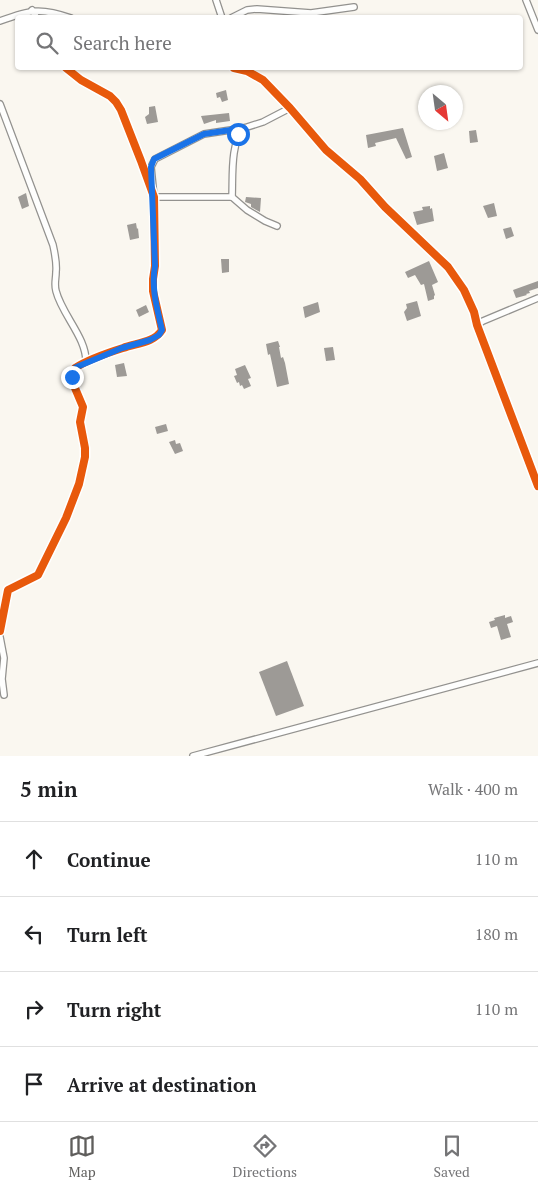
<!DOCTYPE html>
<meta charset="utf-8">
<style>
body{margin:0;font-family:"PT Serif",serif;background:#f2f2f2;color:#202124}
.compass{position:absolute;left:418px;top:85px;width:45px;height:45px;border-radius:50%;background:#fff;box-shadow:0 1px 4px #0004;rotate:151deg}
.stop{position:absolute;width:15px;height:15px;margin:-11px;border:4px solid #1a73e8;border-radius:50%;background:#fff}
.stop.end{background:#1a73e8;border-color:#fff;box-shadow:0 1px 5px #0008}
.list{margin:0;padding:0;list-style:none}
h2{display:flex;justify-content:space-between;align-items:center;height:65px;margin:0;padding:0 20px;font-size:21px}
h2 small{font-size:16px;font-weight:400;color:#757577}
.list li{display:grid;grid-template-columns:32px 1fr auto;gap:15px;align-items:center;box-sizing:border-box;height:75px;padding:0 20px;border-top:1px solid #e0e0e0}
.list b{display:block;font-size:19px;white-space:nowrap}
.list em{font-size:16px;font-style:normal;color:#757577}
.icon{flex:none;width:28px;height:28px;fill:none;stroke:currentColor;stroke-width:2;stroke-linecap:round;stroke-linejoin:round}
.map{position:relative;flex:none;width:538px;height:756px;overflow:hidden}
.search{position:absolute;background:#fff;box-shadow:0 1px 4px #0004;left:15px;right:15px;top:15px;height:55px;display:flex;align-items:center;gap:12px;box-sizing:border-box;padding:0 18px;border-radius:5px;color:#757577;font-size:19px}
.sheet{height:365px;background:#fff}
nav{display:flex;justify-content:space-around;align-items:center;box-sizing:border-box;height:70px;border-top:1px solid #e0e0e0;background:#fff;font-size:14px;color:#757577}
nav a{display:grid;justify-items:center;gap:2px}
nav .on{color:#5f5e5c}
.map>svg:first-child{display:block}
.building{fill:#9d9a96}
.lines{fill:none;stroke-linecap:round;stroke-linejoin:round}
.minor-casing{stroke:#93928f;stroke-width:8}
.minor{stroke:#fefefd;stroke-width:5.5}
.cycleway-casing{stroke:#fff;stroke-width:11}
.cycleway{stroke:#e8590c;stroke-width:8}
.route{stroke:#1a73e8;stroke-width:6}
</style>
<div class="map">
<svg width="538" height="756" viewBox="0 0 538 756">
<rect width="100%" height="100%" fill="#faf7f0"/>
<g class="building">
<polygon points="226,90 228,100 222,102 220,97 217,98 216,93"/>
<polygon points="155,106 158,122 147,124 145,117 149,114 149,107"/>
<polygon points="229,113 230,121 216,123 216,120 204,124 201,116"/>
<polygon points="403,128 412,157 406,159 396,138 375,143 376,146 368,148 366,135"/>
<polygon points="476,130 478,142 470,143 469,131"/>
<polygon points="444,153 448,168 437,171 434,156"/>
<polygon points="26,193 29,206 22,209 18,197"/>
<polygon points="246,197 261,198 260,212 251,207 251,204 245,202"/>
<polygon points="494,203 497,216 488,218 483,206"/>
<polygon points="430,206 430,209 432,208 434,221 417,225 413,212 423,210 422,207"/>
<polygon points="136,223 137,229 138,228 139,238 130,240 127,225"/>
<polygon points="511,227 514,236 506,239 503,229"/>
<polygon points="221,259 229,259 229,272 222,273"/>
<polygon points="429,261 438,282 432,285 435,295 434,296 434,299 428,301 424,284 421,285 415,275 408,278 405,272"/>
<polygon points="538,281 538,288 529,291 530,293 526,294 527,295 516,298 513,290"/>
<polygon points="417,301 421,316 407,321 404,312 407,308 406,304"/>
<polygon points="318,302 320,312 305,318 303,307"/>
<polygon points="146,305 149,312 139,317 136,310"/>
<polygon points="278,341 280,347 279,347 281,358 283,357 285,363 289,384 277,387 270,354 268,355 266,344"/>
<polygon points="333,347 335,360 326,361 324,348"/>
<polygon points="124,363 127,376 117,377 115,365"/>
<polygon points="245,365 251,378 248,379 251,386 244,389 242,385 240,386 239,382 237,383 234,376 237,375 235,369"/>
<polygon points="166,424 168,431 157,434 155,427"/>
<polygon points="175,440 176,444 180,443 183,451 175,454 169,442"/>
<polygon points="505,615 505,618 511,616 513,622 507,624 511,637 501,640 497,626 491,628 489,622 495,620 494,618"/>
<polygon points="287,661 304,706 276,716 259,672"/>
</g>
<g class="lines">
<defs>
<g id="minor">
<polyline points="216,0 222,18"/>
<polyline points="526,0 538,30"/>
<polyline points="32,10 37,18"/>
<polyline points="231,18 247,10 257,9 311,13 354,7"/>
<path d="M0,21C30,10 40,7 71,18"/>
<polyline points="234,68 247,71 263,80 290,108 326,150 360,179 385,207 448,267 464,290 474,312 477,325 538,486"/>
<path d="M0,104L53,245C55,254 57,263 56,272C56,279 54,284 56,291C62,315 87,338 86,363"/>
<path d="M232,197C233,178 230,142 244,128"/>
<polyline points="277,226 265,221 247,210 232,197 154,197 151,167 155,159 204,134 244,128 263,122 290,108"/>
<polyline points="477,325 483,321 538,298"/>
<path d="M0,631L8,590L38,575L66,518L79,484L85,457V448L80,422L83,407L75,388L72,377L75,368C89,359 107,353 123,348C136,343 154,343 162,330L153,291V279L155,266L154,197L141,161L121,110L116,102L110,96L81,80L66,68"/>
<polyline points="0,637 4,658 2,679 4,695"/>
<polyline points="193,756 538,663"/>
</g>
</defs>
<use href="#minor" class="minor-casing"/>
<use href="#minor" class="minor"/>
<defs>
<g id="cycleway">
<polyline points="234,68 247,71 263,80 290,108 326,150 360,179 385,207 448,267 464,290 474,312 477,325 538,486"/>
<path d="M0,631L8,590L38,575L66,518L79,484L85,457V448L80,422L83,407L75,388L72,377L75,368C89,359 107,353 123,348C136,343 154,343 162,330L153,291V279L155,266L154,197L141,161L121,110L116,102L110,96L81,80L66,68"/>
</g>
</defs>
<use href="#cycleway" class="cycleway-casing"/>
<use href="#cycleway" class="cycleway"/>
</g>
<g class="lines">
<path class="route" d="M72,377L75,368L79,366L122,348L150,340L159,335L162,330C157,308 151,288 155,266L151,167L154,159L204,134L244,128L238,134"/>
</g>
</svg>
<svg class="compass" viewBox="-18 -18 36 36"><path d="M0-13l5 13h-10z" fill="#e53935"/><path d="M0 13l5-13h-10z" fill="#757577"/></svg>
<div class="stop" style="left:238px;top:134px"></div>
<div class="stop end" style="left:72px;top:377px"></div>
<div class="search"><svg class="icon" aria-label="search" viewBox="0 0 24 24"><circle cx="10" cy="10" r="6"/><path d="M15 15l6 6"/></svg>Search here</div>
</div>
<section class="sheet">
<h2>5 min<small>Walk · 400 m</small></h2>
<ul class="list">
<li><svg class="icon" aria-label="ahead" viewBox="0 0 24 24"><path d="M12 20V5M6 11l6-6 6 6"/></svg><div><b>Continue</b></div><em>110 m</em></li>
<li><svg class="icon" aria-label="left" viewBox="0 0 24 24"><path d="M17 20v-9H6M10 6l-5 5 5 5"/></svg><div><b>Turn left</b></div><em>180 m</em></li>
<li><svg class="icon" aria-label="right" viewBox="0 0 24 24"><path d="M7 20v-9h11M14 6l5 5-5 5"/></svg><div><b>Turn right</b></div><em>110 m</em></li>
<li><svg class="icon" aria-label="arrive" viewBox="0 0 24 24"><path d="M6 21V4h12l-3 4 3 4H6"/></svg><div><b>Arrive at destination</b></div></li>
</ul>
</section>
<nav>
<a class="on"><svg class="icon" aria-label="map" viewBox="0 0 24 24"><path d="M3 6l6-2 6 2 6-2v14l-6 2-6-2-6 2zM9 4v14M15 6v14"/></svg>Map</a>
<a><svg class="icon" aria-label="directions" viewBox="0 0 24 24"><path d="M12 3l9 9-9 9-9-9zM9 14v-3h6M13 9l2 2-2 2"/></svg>Directions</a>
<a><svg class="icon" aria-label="saved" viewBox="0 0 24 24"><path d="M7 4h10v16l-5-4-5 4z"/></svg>Saved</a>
</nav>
